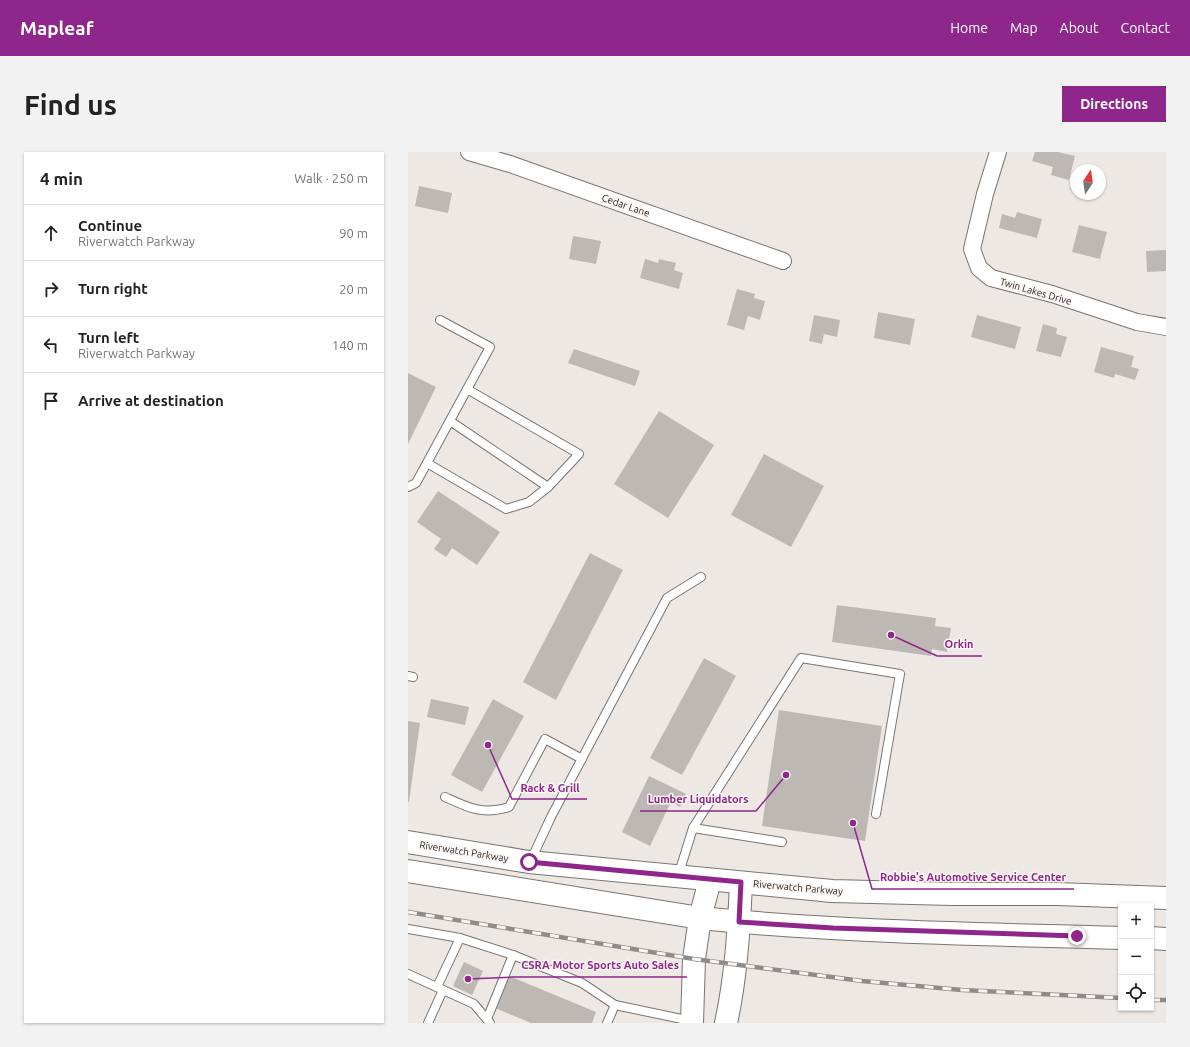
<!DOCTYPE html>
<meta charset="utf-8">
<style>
body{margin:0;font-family:Ubuntu,sans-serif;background:#f2f2f2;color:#222}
.controls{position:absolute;right:12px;bottom:12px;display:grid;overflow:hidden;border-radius:0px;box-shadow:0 1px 3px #0004}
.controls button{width:36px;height:36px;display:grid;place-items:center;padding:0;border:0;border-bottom:1px solid #e0e0e0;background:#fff;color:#222;font:20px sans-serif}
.compass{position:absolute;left:662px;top:12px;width:36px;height:36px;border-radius:50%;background:#fff;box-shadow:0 1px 3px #0004;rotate:13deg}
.stop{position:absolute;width:12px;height:12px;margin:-9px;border:3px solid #8f268b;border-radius:50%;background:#fff}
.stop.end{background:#8f268b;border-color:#fff;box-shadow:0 1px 4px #0008}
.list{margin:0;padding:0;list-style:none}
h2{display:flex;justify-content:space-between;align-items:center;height:52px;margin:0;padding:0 16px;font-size:17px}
h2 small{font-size:13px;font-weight:400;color:#767676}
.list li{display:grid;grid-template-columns:26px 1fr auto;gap:12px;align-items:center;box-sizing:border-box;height:56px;padding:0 16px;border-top:1px solid #e0e0e0}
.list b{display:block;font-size:15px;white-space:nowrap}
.list p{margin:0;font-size:13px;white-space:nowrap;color:#767676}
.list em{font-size:13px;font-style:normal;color:#767676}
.icon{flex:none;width:22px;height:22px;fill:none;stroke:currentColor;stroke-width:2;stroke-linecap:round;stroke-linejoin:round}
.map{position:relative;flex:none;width:758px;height:871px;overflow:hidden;border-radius:0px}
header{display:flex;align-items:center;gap:24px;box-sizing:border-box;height:56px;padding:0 20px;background:#8f268b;color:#fff}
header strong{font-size:19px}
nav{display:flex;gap:22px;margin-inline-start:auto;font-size:14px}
.intro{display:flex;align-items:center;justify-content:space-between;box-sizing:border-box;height:96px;padding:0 24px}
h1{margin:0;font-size:28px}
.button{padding:10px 18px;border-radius:0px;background:#8f268b;color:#fff;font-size:14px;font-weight:700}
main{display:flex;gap:24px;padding:0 24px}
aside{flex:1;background:#fff;border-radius:0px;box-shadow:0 1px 3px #0004}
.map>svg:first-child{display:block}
.building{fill:#beb8b5}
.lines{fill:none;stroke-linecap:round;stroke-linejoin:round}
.lane-casing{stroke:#7a7472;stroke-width:10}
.street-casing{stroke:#7a7472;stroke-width:18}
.secondary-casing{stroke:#7a7472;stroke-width:24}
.primary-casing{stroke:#7a7472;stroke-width:24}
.lane{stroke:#fff;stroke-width:8}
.street{stroke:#fff;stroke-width:16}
.secondary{stroke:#fff;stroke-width:22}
.primary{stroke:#fff;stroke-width:22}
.rail-casing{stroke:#8f8b88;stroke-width:4.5}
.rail{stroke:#fbf5f2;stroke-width:3;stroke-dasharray:9;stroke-linecap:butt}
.route{stroke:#8f268b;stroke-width:5}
.labels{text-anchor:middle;stroke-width:3;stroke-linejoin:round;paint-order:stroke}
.street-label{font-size:10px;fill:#282624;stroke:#fbf5f2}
.leader{fill:none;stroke:#8f268b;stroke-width:1.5}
.callout-dot{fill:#8f268b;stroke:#fbf5f2;stroke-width:1.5}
.callout-label{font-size:11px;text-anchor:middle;font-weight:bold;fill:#8f268b;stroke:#fbf5f2;stroke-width:3;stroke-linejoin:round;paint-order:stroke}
</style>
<header>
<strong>Mapleaf</strong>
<nav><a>Home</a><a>Map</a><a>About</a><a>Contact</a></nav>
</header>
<div class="intro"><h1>Find us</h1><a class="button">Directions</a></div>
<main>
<aside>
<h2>4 min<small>Walk · 250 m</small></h2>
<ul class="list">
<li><svg class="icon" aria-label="ahead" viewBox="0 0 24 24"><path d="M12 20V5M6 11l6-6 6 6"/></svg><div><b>Continue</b><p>Riverwatch Parkway</p></div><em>90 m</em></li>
<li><svg class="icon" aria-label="right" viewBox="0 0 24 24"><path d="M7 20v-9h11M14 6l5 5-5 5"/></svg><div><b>Turn right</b></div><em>20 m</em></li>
<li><svg class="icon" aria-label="left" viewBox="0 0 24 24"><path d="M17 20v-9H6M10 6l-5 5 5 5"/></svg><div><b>Turn left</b><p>Riverwatch Parkway</p></div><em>140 m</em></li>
<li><svg class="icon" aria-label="arrive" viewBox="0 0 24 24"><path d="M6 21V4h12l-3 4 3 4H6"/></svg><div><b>Arrive at destination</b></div></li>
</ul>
</aside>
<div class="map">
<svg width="758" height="871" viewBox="0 0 758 871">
<rect width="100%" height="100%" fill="#eee8e4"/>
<g class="building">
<polygon points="627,0 650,0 667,4 661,28 643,23 645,15 624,9"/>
<polygon points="11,34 44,41 40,61 7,54"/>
<polygon points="609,60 634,67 629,86 591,76 594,62 607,66"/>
<polygon points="671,73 699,80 692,107 664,100"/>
<polygon points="165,84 193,89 188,112 161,107"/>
<polygon points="758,98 758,119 739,120 738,99"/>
<polygon points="237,107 250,111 251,107 268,111 266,118 275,121 271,137 232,126"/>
<polygon points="329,137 347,142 346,146 357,149 352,168 340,164 336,178 319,173"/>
<polygon points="470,160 507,167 502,193 466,186"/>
<polygon points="406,163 432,168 429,185 416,182 414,192 401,189"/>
<polygon points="569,163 613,175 607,197 563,185"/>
<polygon points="635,172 649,176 648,182 659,185 653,205 628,199"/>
<polygon points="693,195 726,204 723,215 731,217 727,228 707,222 706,226 686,220"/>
<polygon points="166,197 232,219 227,234 160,211"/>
<polygon points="0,221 28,235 0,292"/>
<polygon points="251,259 306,293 260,366 206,332"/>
<polygon points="356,302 416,334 383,395 323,363"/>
<polygon points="30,339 92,380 69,413 44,396 38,405 26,397 33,387 9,370"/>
<polygon points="182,401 215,418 148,548 115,530"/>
<polygon points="429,453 528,466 527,474 543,476 539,500 524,497 523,504 424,490"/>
<polygon points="296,506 328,524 274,623 242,606"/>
<polygon points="23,547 61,555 57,573 19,565"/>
<polygon points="85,547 116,564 74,640 43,623"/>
<polygon points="371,558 474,574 457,689 354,674"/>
<polygon points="0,569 12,571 1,650 0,650"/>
<polygon points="241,624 278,642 272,655 263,650 242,694 214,680"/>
<polygon points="56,810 75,819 64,843 45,834"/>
<polygon points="101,824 188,860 184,871 123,871 87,856"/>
</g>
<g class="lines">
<defs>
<g id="lane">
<polyline points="59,237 171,302 140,335"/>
<polyline points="19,311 98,357 121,350 140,335 42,269"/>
<polyline points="0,335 8,331 82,195 32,168"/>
<polyline points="0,524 5,525"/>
<path d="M37,645C61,656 74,663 101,655L137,587L174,607"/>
<polyline points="285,676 374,690"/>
<polyline points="123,708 143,665 259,446 293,425"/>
<polyline points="270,724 285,676 393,506 492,522 468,662"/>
<polyline points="0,777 52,786 105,803 174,831 207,853"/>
<polyline points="0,822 66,852 82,871"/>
<polyline points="29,835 52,786"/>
<polyline points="79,867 105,803"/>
<polyline points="20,871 35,838"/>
<polyline points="199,871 207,853 283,869"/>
</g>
<g id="street">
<polyline points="61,0 102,12 375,109"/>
<polyline points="590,0 577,42 564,97 571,116 583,126 644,142 729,170 758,175"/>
</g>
<g id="secondary">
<polyline points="284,871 286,807 292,766 302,728"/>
<path d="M318,871C328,825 331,777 333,731"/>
</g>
<g id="primary">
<polyline points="0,690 121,710 424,739 544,742 649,742 758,746"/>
<path d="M0,719L292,766C431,780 573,782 713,786"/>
<polyline points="743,786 758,787"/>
</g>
</defs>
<use href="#lane" class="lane-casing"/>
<use href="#street" class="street-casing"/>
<use href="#secondary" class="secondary-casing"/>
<use href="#primary" class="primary-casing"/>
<use href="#lane" class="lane"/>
<use href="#street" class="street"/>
<use href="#secondary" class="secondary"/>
<use href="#primary" class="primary"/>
<defs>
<g id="rail">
<polyline points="0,760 286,807 454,829 554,838 713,846"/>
<polyline points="743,848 758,848"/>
</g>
</defs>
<use href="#rail" class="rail-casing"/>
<use href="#rail" class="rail"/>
</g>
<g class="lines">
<polyline class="route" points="121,710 333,730 331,770 425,776 669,784"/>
</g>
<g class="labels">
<g class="street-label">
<text transform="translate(218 53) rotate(19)" y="4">Cedar Lane</text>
<text transform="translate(628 139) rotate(16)" y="4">Twin Lakes Drive</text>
<text transform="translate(56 699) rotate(9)" y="4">Riverwatch Parkway</text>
<text transform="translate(390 735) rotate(5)" y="4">Riverwatch Parkway</text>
</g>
</g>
<path class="leader" d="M483 483L529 504H574M80 593L104 647H179M378 623L348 659H232M445 671L464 737H666M60 827L105 825H279"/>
<g class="callout-dot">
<circle cx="483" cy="483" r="4"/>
<circle cx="80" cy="593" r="4"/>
<circle cx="378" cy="623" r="4"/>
<circle cx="445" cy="671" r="4"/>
<circle cx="60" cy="827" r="4"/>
</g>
<g class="callout-label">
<text x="551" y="496">Orkin</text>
<text x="142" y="640">Rack &amp; Grill</text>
<text x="290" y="651">Lumber Liquidators</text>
<text x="565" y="729">Robbie's Automotive Service Center</text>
<text x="192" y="817">CSRA Motor Sports Auto Sales</text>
</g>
</svg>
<div class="controls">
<button>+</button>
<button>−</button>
<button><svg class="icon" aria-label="locate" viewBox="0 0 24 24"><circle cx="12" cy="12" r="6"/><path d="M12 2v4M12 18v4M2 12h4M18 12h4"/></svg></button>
</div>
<svg class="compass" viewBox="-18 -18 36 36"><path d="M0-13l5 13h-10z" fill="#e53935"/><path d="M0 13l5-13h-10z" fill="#767676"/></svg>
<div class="stop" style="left:121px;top:710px"></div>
<div class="stop end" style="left:669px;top:784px"></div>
</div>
</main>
